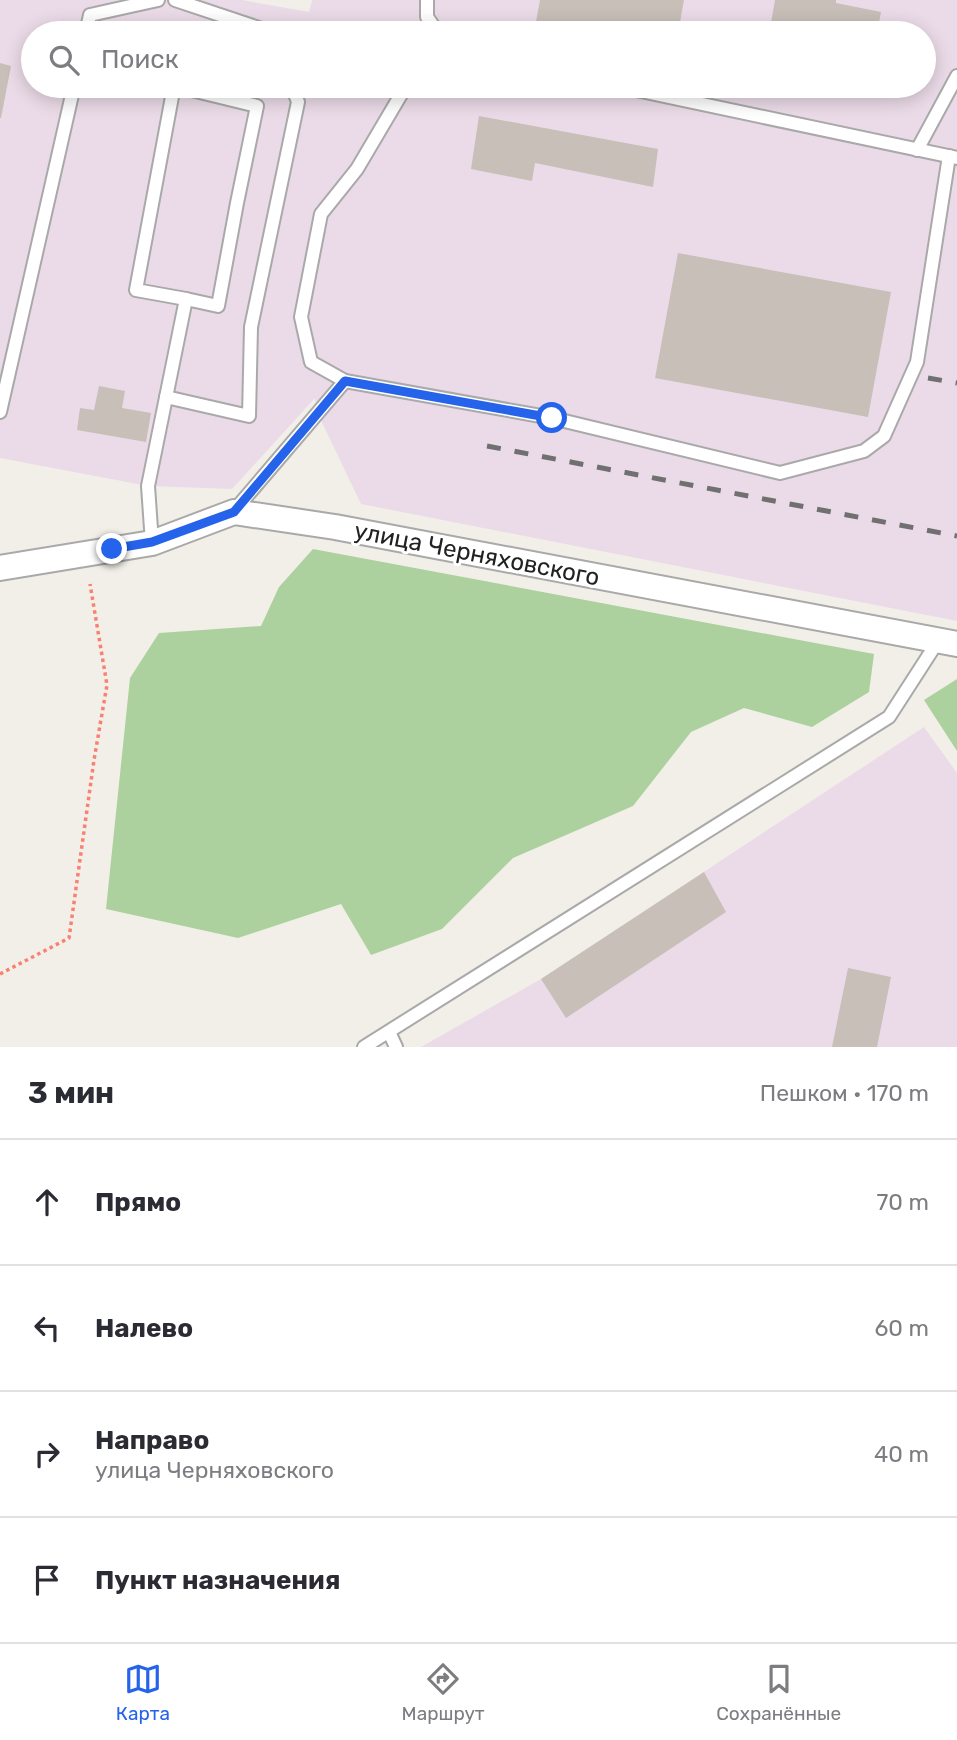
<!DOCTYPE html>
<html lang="ru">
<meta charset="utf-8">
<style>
body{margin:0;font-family:Rubik,sans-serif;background:#f2f2f3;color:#2b2b33}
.stop{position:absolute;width:21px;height:21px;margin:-16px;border:5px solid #2563eb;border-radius:50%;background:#fff}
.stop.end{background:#2563eb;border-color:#fff;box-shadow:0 2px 7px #0008}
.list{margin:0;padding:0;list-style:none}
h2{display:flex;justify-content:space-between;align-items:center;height:91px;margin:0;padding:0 28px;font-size:30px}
h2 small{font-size:23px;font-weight:400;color:#7c7c81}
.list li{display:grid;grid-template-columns:46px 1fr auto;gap:21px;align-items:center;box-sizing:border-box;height:126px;padding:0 28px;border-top:2px solid #e1e1e2}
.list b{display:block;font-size:26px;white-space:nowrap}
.list p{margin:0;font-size:23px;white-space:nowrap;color:#7c7c81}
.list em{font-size:23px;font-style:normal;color:#7c7c81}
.icon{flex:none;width:38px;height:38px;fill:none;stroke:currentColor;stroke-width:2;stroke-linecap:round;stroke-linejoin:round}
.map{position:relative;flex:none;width:957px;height:1047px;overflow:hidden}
.search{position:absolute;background:#fff;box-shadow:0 4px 18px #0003;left:21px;right:21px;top:21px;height:77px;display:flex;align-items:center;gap:18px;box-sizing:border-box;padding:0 24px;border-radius:38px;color:#7c7c81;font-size:26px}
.sheet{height:595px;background:#fff}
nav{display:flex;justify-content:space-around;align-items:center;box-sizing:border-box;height:98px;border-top:2px solid #e1e1e2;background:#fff;font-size:19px;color:#7c7c81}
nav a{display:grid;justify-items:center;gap:4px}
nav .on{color:#2563eb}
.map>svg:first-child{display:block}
.industrial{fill:#ebdbe8;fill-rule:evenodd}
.forest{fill:#add19e}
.building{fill:#c7bfb8}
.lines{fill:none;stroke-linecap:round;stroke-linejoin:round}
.service-casing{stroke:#a9a9a9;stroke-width:16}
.minor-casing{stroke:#a9a9a9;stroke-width:28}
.path{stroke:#fa8072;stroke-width:3.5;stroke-dasharray:3.5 3.5;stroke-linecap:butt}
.service{stroke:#fff;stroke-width:12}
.minor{stroke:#fff;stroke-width:24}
.rail{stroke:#707070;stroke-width:5;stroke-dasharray:14 14;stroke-linecap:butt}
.route{stroke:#2563eb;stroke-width:9}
.labels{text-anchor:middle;stroke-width:6;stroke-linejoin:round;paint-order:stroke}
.street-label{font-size:24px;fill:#222;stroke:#fff}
</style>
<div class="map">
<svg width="957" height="1047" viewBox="0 0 957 1047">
<rect width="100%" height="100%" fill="#f2efe9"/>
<g class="industrial">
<path d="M0,0H242L309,12L312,0H957V621L361,504L317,412L315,398L232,489L148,486L0,458ZM33,33H924V86H33Z"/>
<polygon points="924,727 957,773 957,1047 421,1047 541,979"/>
</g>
<g class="forest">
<polygon points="313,549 874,654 869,692 812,727 744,708 691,732 633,806 513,858 442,929 371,955 341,904 238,938 106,909 130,678 159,633 261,626 279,587"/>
<polygon points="957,679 957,751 924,700"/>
</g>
<g class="building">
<polygon points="540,0 684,0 678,33 568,33 535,27"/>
<polygon points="775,0 836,0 836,3 881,12 877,33 808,33 808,30 771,23"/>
<polygon points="0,63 11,66 1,118 0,118"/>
<polygon points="479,116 658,149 653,187 535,163 532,181 471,169"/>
<polygon points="678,253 891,292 868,417 655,378"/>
<polygon points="99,386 125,391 122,408 151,413 146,442 77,430 80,408 94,410"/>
<polygon points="704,872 726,912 566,1018 541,979"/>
<polygon points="848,968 891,977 877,1047 832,1047"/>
</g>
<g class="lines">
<defs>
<g id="service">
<polyline points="175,0 274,33"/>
<polyline points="427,0 427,17 438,33"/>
<polyline points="86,33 90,15 158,0"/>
<polyline points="174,86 136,290 186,299"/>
<polyline points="617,86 957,158"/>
<polyline points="917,150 957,76"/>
<polyline points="345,381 311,362 301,317 321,214 357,169 406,86"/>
<polyline points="166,397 249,416 251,327 298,102 292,86"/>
<polyline points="0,412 74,86"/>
<polyline points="234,511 345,381 552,418 780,473 864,451 884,436 917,362 949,156"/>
<polyline points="152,543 148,486 186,299 218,306 237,203 257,106 175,86"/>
<polyline points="389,1032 396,1047"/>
<polyline points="364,1047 889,717 938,641"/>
</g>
<polyline id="minor" points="0,568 152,543 234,512 335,527 957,644"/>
</defs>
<use href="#service" class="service-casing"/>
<use href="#minor" class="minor-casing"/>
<polyline class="path" points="0,974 69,938 94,760 107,685 90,584"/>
<use href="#service" class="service"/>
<use href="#minor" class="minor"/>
<g class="rail">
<polyline points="928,378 957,383"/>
<polyline points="487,446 957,536"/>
</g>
</g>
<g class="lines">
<polyline class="route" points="112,549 152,542 234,512 345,381 552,418"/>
</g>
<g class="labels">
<g class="street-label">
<text transform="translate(477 554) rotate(11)" y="8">улица Черняховского</text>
</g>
</g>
</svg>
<div class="stop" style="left:552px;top:418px"></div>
<div class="stop end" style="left:112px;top:549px"></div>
<div class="search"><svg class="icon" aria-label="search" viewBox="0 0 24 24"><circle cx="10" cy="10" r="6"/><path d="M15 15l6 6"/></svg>Поиск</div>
</div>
<section class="sheet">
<h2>3 мин<small>Пешком · 170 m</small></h2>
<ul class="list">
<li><svg class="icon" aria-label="ahead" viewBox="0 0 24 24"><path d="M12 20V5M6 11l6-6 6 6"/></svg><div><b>Прямо</b></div><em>70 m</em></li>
<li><svg class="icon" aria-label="left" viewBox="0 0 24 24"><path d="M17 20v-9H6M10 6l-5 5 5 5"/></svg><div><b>Налево</b></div><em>60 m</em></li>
<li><svg class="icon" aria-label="right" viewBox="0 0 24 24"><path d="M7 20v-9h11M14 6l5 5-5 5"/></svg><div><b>Направо</b><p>улица Черняховского</p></div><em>40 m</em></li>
<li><svg class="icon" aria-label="arrive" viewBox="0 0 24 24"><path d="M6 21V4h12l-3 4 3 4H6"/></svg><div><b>Пункт назначения</b></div></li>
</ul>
</section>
<nav>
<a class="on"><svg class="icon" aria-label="map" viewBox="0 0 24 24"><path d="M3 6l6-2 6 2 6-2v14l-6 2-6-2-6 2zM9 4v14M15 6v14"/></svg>Карта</a>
<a><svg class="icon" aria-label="directions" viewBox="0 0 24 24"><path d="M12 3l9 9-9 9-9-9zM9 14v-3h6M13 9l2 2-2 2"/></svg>Маршрут</a>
<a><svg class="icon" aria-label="saved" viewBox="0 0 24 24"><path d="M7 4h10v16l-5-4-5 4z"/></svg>Сохранённые</a>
</nav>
